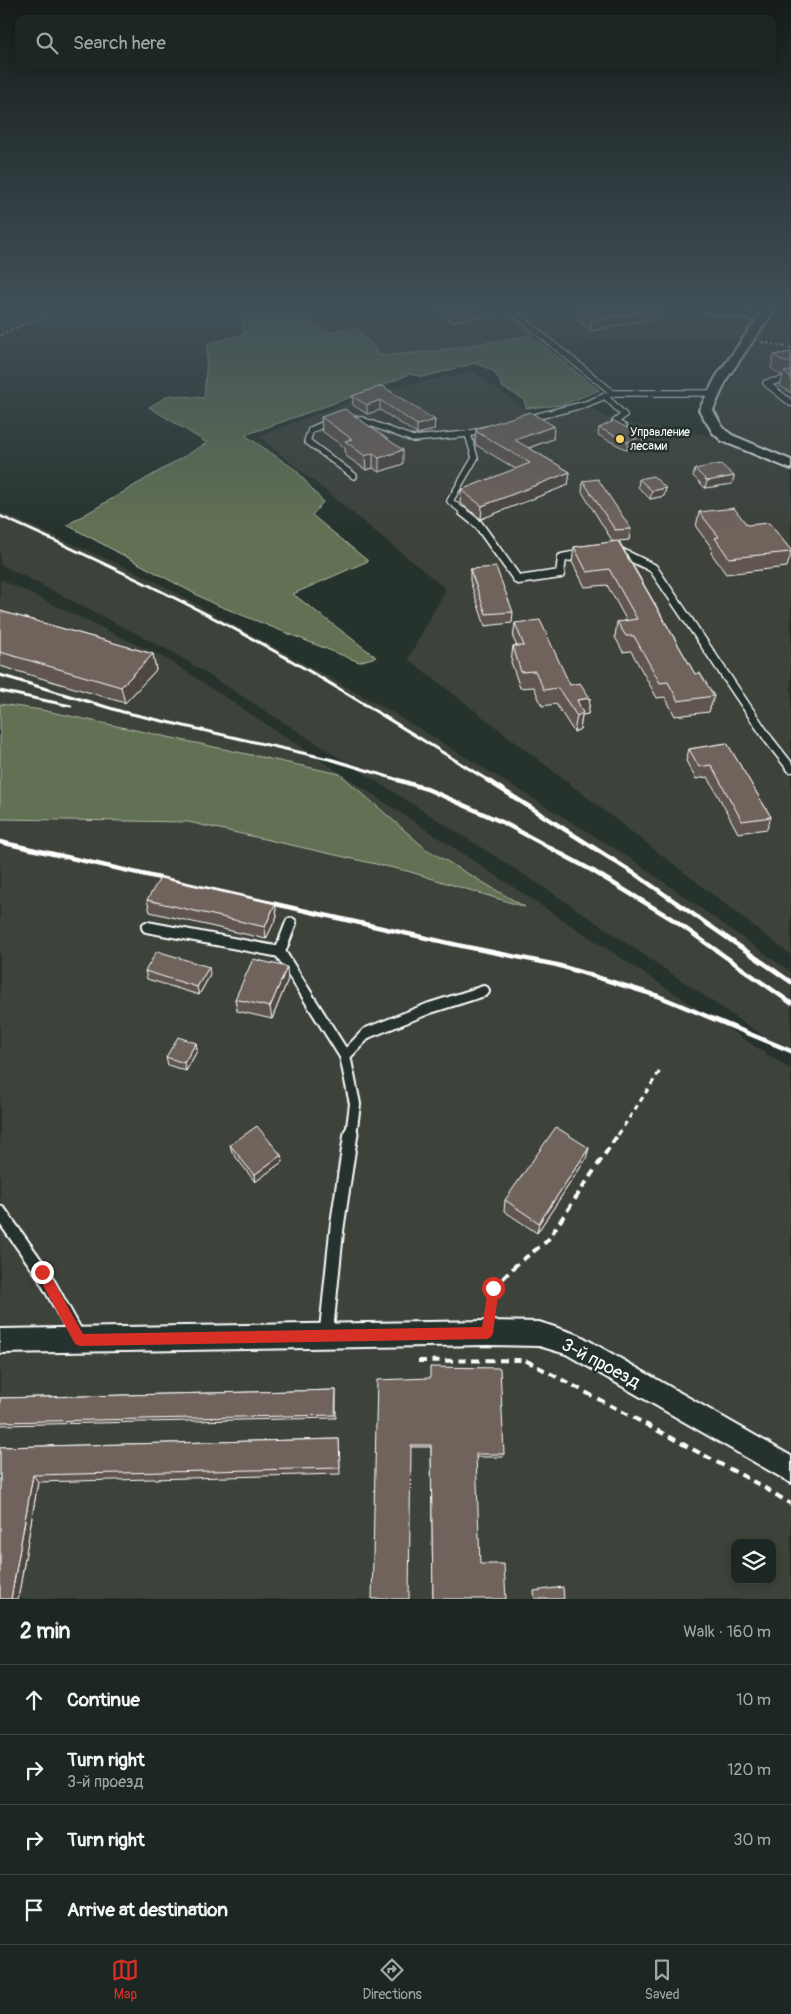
<!DOCTYPE html>
<meta charset="utf-8">
<style>
body{margin:0;font-family:Pangolin,sans-serif;background:#252e2a;color:#f1f3f6}
.controls{position:absolute;right:15px;bottom:15px;display:grid;overflow:hidden;border-radius:10px;box-shadow:0 2px 8px #0003}
.controls button{width:45px;height:45px;display:grid;place-items:center;padding:0;border:0;border-bottom:1px solid #3a4340;background:#1c2622;color:#f1f3f6;font:25px sans-serif}
.stop{position:absolute;width:15px;height:15px;margin:-11px;border:4px solid #d93025;border-radius:50%;background:#fff}
.stop.end{background:#d93025;border-color:#fff;box-shadow:0 1px 5px #0008}
.list{margin:0;padding:0;list-style:none}
h2{display:flex;justify-content:space-between;align-items:center;height:65px;margin:0;padding:0 20px;font-size:21px}
h2 small{font-size:16px;font-weight:400;color:#a0a5a5}
.list li{display:grid;grid-template-columns:32px 1fr auto;gap:15px;align-items:center;box-sizing:border-box;height:70px;padding:0 20px;border-top:1px solid #3a4340}
.list b{display:block;font-size:19px;white-space:nowrap}
.list p{margin:0;font-size:16px;white-space:nowrap;color:#a0a5a5}
.list em{font-size:16px;font-style:normal;color:#a0a5a5}
.icon{flex:none;width:28px;height:28px;fill:none;stroke:currentColor;stroke-width:2;stroke-linecap:round;stroke-linejoin:round}
.map{position:relative;flex:none;width:791px;height:1599px;overflow:hidden}
.search{position:absolute;background:#1c2622;box-shadow:0 2px 8px #0003;left:15px;right:15px;top:15px;height:55px;display:flex;align-items:center;gap:12px;box-sizing:border-box;padding:0 18px;border-radius:10px;color:#a0a5a5;font-size:19px}
.sheet{height:345px;background:#1c2622}
nav{display:flex;justify-content:space-around;align-items:center;box-sizing:border-box;height:70px;border-top:1px solid #3a4340;background:#1c2622;font-size:14px;color:#a0a5a5}
nav a{display:grid;justify-items:center;gap:2px}
nav .on{color:#d93025}
.map>svg:first-child{display:block}
.built{fill:#3c423b;fill-rule:evenodd}
.green{fill:#627152;stroke:#b0b8a8}
.lines{fill:none;stroke-linecap:round;stroke-linejoin:round}
.service-far3-casing{stroke:#fff;stroke-width:8}
.service-far2-casing{stroke:#fff;stroke-width:11}
.service-far1-casing{stroke:#fff;stroke-width:14}
.service-casing{stroke:#fff;stroke-width:17}
.minor-casing{stroke:#fff;stroke-width:4}
.tertiary-casing{stroke:#fff;stroke-width:4}
.path-far2{stroke:#fff;stroke-width:2;stroke-dasharray:3 2.5;stroke-linecap:butt}
.path-far1{stroke:#fff;stroke-width:3;stroke-dasharray:5.5 4.5;stroke-linecap:butt}
.path{stroke:#fff;stroke-width:4;stroke-dasharray:8 5.5;stroke-linecap:butt}
.service-far3{stroke:#26332d;stroke-width:5.5}
.service-far2{stroke:#26332d;stroke-width:8}
.service-far1{stroke:#26332d;stroke-width:10}
.service{stroke:#26332d;stroke-width:13}
.minor{fill:#26332d;fill-rule:evenodd}
.tertiary{fill:#26332d;fill-rule:evenodd}
.rail-far1{stroke:#fff;stroke-width:3}
.rail{stroke:#fff;stroke-width:4.5}
.wall{fill:#60564f;stroke:#fff}
.shaded-wall{fill:#4e4640;stroke:#fff}
.building{fill:#70645c;stroke:#fff}
.route{fill:#d93025}
.poi-dot{fill:#ffd166;stroke:#26332d;stroke-width:2}
.labels{text-anchor:middle;stroke-width:5;stroke-linejoin:round;paint-order:stroke}
.far-poi-label{font-size:12px;fill:#fff;stroke:#26332d;text-anchor:start}
.near-street-label{font-size:18px;fill:#fff;stroke:#26332d}
</style>
<div class="map">
<svg width="791" height="1599" viewBox="0 0 791 1599">
<rect width="100%" height="100%" fill="#26332d"/>
<filter id="ink" filterUnits="userSpaceOnUse"><feTurbulence type="fractalNoise" baseFrequency=".02" numOctaves="2"/><feDisplacementMap in="SourceGraphic" scale="10" xChannelSelector="R" yChannelSelector="G"/><feConvolveMatrix kernelMatrix="1 2 1 2 8 2 1 2 1" color-interpolation-filters="sRGB"/></filter>
<g filter="url(#ink)">
<g class="built">
<polygon points="288,309 791,309 791,955 408,659 446,589 258,436 388,388 474,372 535,417 586,404 615,422 727,438 714,410 752,343 790,344 748,339 578,339 530,335 436,351 381,356 357,328 329,332"/>
<polygon points="0,512 143,575 390,711 627,856 791,972 791,1055 553,893 174,653 0,564"/>
<path d="M0,579L167,659L791,1070V1599H0ZM735,1543H772V1580H735Z"/>
</g>
<g class="green">
<polygon points="238,309 282,309 329,332 357,328 381,356 436,351 530,335 599,390 562,405 526,408 524,399 502,387 499,379 492,370 475,363 424,377 409,374 382,386 245,435 296,470 323,502 312,515 368,561 293,594 376,657 359,662 212,603 67,525 207,443 149,407 170,395 204,398 208,343 245,334"/>
<polygon points="0,704 42,710 340,774 426,849 525,907 407,871 188,822 0,819"/>
</g>
<g class="lines">
<defs>
<g id="service-far3">
<polyline points="509,309 613,393 713,393"/>
<polyline points="704,309 762,319"/>
<polyline points="791,378 766,383 791,403"/>
<polyline points="605,396 624,415 615,422 624,427"/>
<polyline points="349,418 362,420 413,439 468,434"/>
<polyline points="527,419 586,404 613,393"/>
<polyline points="331,421 311,430 307,441 354,476"/>
<polyline points="465,513 450,501 475,458 468,434 486,429"/>
</g>
<g id="service-far2">
<polyline points="463,512 478,524 518,580 560,574 562,558 583,554"/>
<polyline points="616,550 653,568 769,740 791,768"/>
</g>
<g id="service-far1">
<polyline points="291,923 280,952 345,1056"/>
<polyline points="147,927 280,952"/>
<polyline points="351,1135 355,1104 345,1056 367,1033 430,1008 484,991"/>
</g>
<g id="service">
<polyline points="0,1213 42,1272 78,1337"/>
<polyline points="326,1335 337,1227 351,1133"/>
</g>
<polygon id="minor" points="487,1321 539,1322 579,1335 791,1456 791,1483 566,1354 539,1346 487,1345 0,1353 0,1329"/>
<polygon id="tertiary" points="764,309 775,309 728,377 713,410 723,428 732,435 791,460 791,469 722,441 713,433 699,410 716,377"/>
</defs>
<use href="#service-far3" class="service-far3-casing"/>
<use href="#service-far2" class="service-far2-casing"/>
<use href="#service-far1" class="service-far1-casing"/>
<use href="#service" class="service-casing"/>
<use href="#minor" class="minor-casing"/>
<use href="#tertiary" class="tertiary-casing"/>
<g class="path-far2">
<polyline points="0,335 60,309"/>
<polyline points="761,342 791,348"/>
</g>
<polyline class="path-far1" points="618,1135 660,1071"/>
<g class="path">
<polyline points="489,1315 493,1289 516,1265 547,1241 619,1133"/>
<polyline points="418,1361 525,1360 760,1485 791,1504"/>
</g>
<use href="#service-far3" class="service-far3"/>
<use href="#service-far2" class="service-far2"/>
<use href="#service-far1" class="service-far1"/>
<use href="#service" class="service"/>
<use href="#minor" class="minor"/>
<use href="#tertiary" class="tertiary"/>
<g class="rail-far1">
<path d="M0,516C76,550 152,585 225,624C316,672 402,728 489,781"/>
<polyline points="0,675 123,712 333,760 402,781"/>
<polyline points="0,691 71,706"/>
</g>
<g class="rail">
<polyline points="398,780 427,789 502,822 593,871 672,919 791,1003"/>
<polyline points="487,780 635,874 791,982"/>
<polyline points="0,842 462,946 557,965 658,996 791,1051"/>
</g>
</g>
<g class="wall">
<polygon points="438,309 493,309 493,315 450,322 438,310"/>
<polygon points="579,311 661,317 591,331 578,321"/>
<polygon points="791,352 791,393 780,386 783,375 781,375 771,368 774,355"/>
<polygon points="382,386 435,420 434,430 417,434 380,410 367,414 353,405 352,396"/>
<polygon points="321,417 403,464 379,472 373,468 366,470 346,456 345,448 322,431"/>
<polygon points="554,426 553,439 529,448 570,472 568,485 481,519 460,503 461,490 516,469 476,445 475,442 476,429"/>
<polygon points="599,428 643,436 642,443 627,450 598,435"/>
<polygon points="695,469 734,476 732,484 705,488 693,476"/>
<polygon points="639,479 666,488 664,496 650,499 638,487"/>
<polygon points="583,481 631,529 629,540 619,541 695,674 714,696 709,712 675,716 665,697 657,698 631,651 623,652 615,637 617,622 627,621 607,585 585,587 572,562 574,547 613,542 582,492"/>
<polygon points="699,512 747,525 791,550 791,554 787,567 726,574 711,553 712,548 696,527"/>
<polygon points="470,569 513,612 512,623 485,626 470,581"/>
<polygon points="0,611 153,654 156,670 125,703 0,666"/>
<polygon points="515,623 570,685 590,698 588,714 582,715 580,729 574,732 556,704 542,706 534,687 520,688 511,662 513,646 517,646 513,638"/>
<polygon points="727,743 771,817 767,829 738,833 708,777 696,779 686,761 689,749"/>
<polygon points="147,900 275,904 277,916 266,939 150,912"/>
<polygon points="145,971 210,975 199,995 147,979"/>
<polygon points="288,979 272,1019 237,1011 235,999"/>
<polygon points="196,1043 197,1051 186,1071 168,1065 166,1057"/>
<polygon points="230,1145 281,1155 282,1162 255,1182 232,1152"/>
<polygon points="586,1159 537,1233 504,1211 505,1200"/>
<polygon points="377,1380 504,1454 503,1457 476,1457 433,1599 431,1447 411,1447"/>
<polygon points="336,1390 336,1418 0,1425 0,1398"/>
<polygon points="339,1439 340,1474 38,1482 18,1599 0,1599 0,1447"/>
</g>
<g class="shaded-wall">
<polygon points="471,309 493,309 493,315 450,322 451,312"/>
<polygon points="657,309 663,309 661,317 591,331 592,321"/>
<polygon points="380,400 380,410 367,414 367,405"/>
<polygon points="435,420 434,430 417,434 417,425"/>
<polygon points="554,426 553,439 514,453 515,440"/>
<polygon points="643,436 642,443 627,450 628,442"/>
<polygon points="403,450 403,464 379,472 379,458"/>
<polygon points="373,453 373,468 366,470 365,456"/>
<polygon points="570,472 568,485 481,519 482,506"/>
<polygon points="734,476 732,484 705,488 707,481"/>
<polygon points="666,488 664,496 650,499 652,491"/>
<polygon points="153,654 156,670 125,703 121,687"/>
<polygon points="590,698 588,714 582,715 580,729 574,732 577,716 577,700"/>
<polygon points="275,904 277,916 266,939 265,927"/>
<polygon points="209,967 210,975 199,995 197,987"/>
<polygon points="287,967 288,979 272,1019 270,1007"/>
<polygon points="196,1043 197,1051 186,1071 184,1063"/>
<polygon points="589,1148 586,1159 537,1233 539,1223"/>
<polygon points="281,1155 282,1162 255,1182 254,1175"/>
<polygon points="33,1475 38,1482 18,1599 11,1599"/>
</g>
<g class="building">
<polygon points="447,309 471,309 451,312"/>
<polygon points="594,309 657,309 592,321 579,311"/>
<polygon points="791,352 791,362 784,362 774,355"/>
<polygon points="791,371 791,378 784,372"/>
<polygon points="382,386 435,420 417,425 380,400 367,405 352,396"/>
<polygon points="345,409 403,450 379,458 373,453 365,456 345,441 352,439 321,417"/>
<polygon points="530,412 554,426 515,440 570,472 482,506 461,490 530,463 477,432 476,429"/>
<polygon points="614,421 643,436 628,442 599,428"/>
<polygon points="721,464 734,476 707,481 695,469"/>
<polygon points="653,476 666,488 652,491 639,479"/>
<polygon points="598,479 631,529 615,530 583,481"/>
<polygon points="734,508 747,525 769,523 791,550 791,552 729,558 715,538 719,537 699,512"/>
<polygon points="618,541 695,674 700,673 714,696 678,701 668,682 660,683 634,636 626,636 617,622 637,619 609,569 587,572 574,547"/>
<polygon points="496,567 513,612 486,614 470,569"/>
<polygon points="0,611 153,654 121,687 0,652"/>
<polygon points="540,620 570,685 580,683 590,698 577,700 583,713 577,716 558,688 544,690 535,671 521,672 513,646 524,646 515,623"/>
<polygon points="727,743 771,817 742,821 711,765 699,767 689,749"/>
<polygon points="160,878 275,904 265,927 147,900"/>
<polygon points="157,951 209,967 197,987 145,971"/>
<polygon points="253,959 287,967 270,1007 235,999"/>
<polygon points="178,1037 196,1043 184,1063 166,1057"/>
<polygon points="257,1126 281,1155 254,1175 230,1145"/>
<polygon points="556,1127 589,1148 539,1223 505,1200"/>
<polygon points="430,1367 500,1368 504,1454 476,1454 480,1564 504,1564 506,1599 433,1599 431,1445 411,1445 409,1599 372,1599 377,1380 430,1378"/>
<polygon points="336,1390 335,1415 0,1422 0,1398"/>
<polygon points="339,1439 340,1468 33,1475 11,1599 0,1599 0,1447"/>
<polygon points="563,1587 564,1599 535,1599 534,1591"/>
</g>
</g>
<linearGradient id="sky" x2="0" y2="1"><stop stop-color="#151c19"/><stop offset="0.58" stop-color="#415057"/><stop offset="1" stop-color="#415057" stop-opacity="0"/></linearGradient>
<rect width="791" height="532" fill="url(#sky)"/>
<polygon class="route" points="42,1266 46,1268 83,1334 482,1327 489,1284 493,1283 497,1284 499,1288 493,1333 491,1337 487,1339 80,1346 75,1344 38,1276 36,1272 38,1268"/>
<circle class="poi-dot" cx="620" cy="439" r="5"/>
<g class="labels">
<g class="far-poi-label">
<text x="630" y="436">Управление<tspan x="630" dy="14">лесами</tspan></text>
</g>
<g class="near-street-label">
<text transform="translate(601 1363) rotate(28)" y="6">3-й проезд</text>
</g>
</g>
</svg>
<div class="controls">
<button><svg class="icon" aria-label="layers" viewBox="0 0 24 24"><path d="M12 4l9 5-9 5-9-5zM3 14l9 5 9-5"/></svg></button>
</div>
<div class="stop" style="left:493px;top:1288px"></div>
<div class="stop end" style="left:42px;top:1272px"></div>
<div class="search"><svg class="icon" aria-label="search" viewBox="0 0 24 24"><circle cx="10" cy="10" r="6"/><path d="M15 15l6 6"/></svg>Search here</div>
</div>
<section class="sheet">
<h2>2 min<small>Walk · 160 m</small></h2>
<ul class="list">
<li><svg class="icon" aria-label="ahead" viewBox="0 0 24 24"><path d="M12 20V5M6 11l6-6 6 6"/></svg><div><b>Continue</b></div><em>10 m</em></li>
<li><svg class="icon" aria-label="right" viewBox="0 0 24 24"><path d="M7 20v-9h11M14 6l5 5-5 5"/></svg><div><b>Turn right</b><p>3-й проезд</p></div><em>120 m</em></li>
<li><svg class="icon" aria-label="right" viewBox="0 0 24 24"><path d="M7 20v-9h11M14 6l5 5-5 5"/></svg><div><b>Turn right</b></div><em>30 m</em></li>
<li><svg class="icon" aria-label="arrive" viewBox="0 0 24 24"><path d="M6 21V4h12l-3 4 3 4H6"/></svg><div><b>Arrive at destination</b></div></li>
</ul>
</section>
<nav>
<a class="on"><svg class="icon" aria-label="map" viewBox="0 0 24 24"><path d="M3 6l6-2 6 2 6-2v14l-6 2-6-2-6 2zM9 4v14M15 6v14"/></svg>Map</a>
<a><svg class="icon" aria-label="directions" viewBox="0 0 24 24"><path d="M12 3l9 9-9 9-9-9zM9 14v-3h6M13 9l2 2-2 2"/></svg>Directions</a>
<a><svg class="icon" aria-label="saved" viewBox="0 0 24 24"><path d="M7 4h10v16l-5-4-5 4z"/></svg>Saved</a>
</nav>
